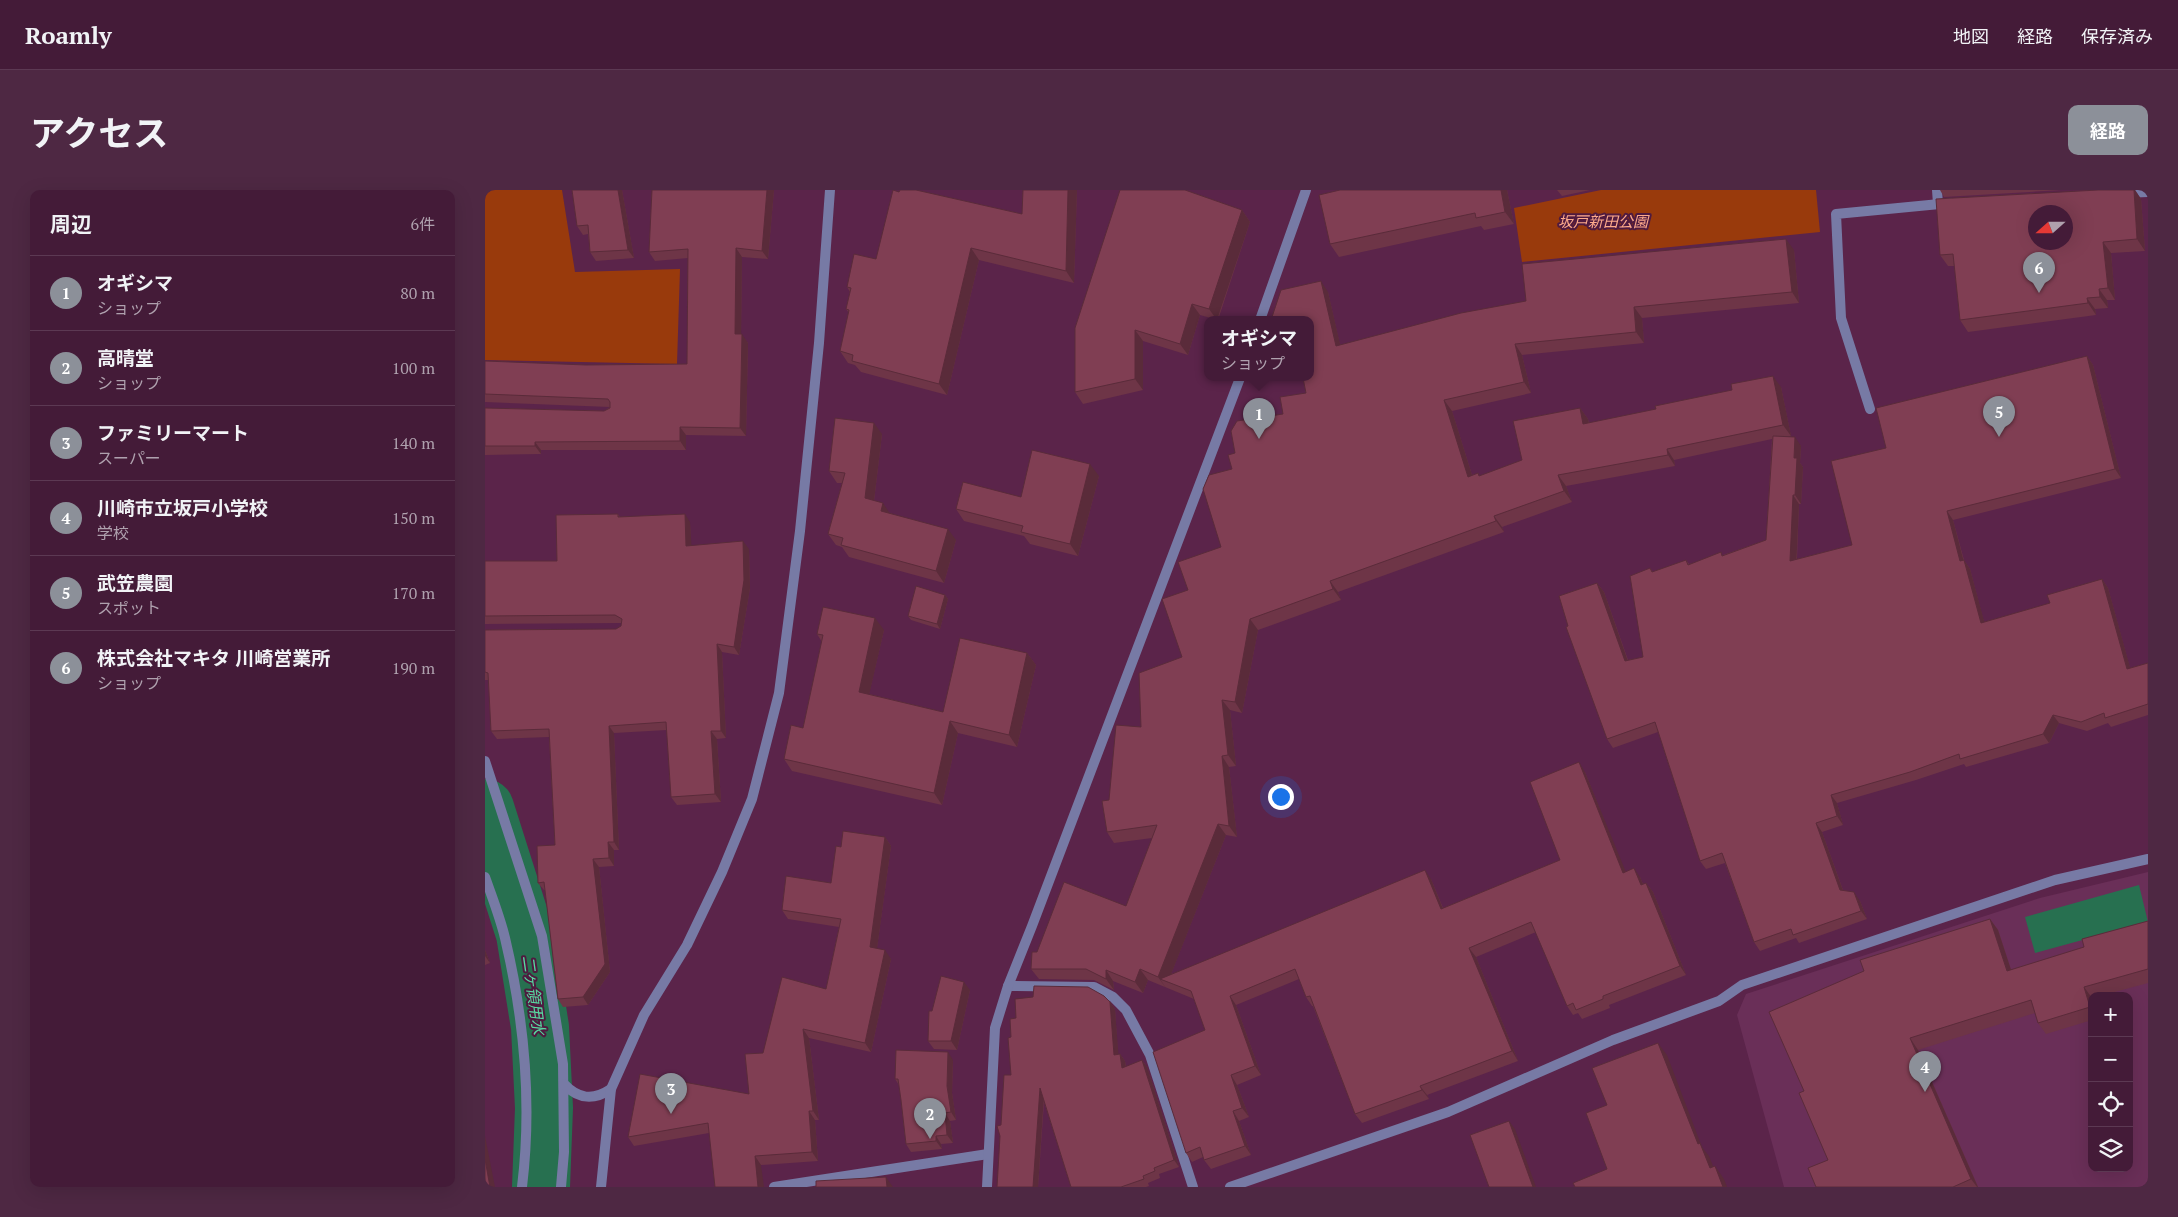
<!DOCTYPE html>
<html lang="ja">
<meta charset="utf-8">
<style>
body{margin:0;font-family:"PT Serif","Noto Sans JP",serif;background:#4e2843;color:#f1f3f6}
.controls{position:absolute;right:15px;bottom:15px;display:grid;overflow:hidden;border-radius:10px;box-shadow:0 5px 20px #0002}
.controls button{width:45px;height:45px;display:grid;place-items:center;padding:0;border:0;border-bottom:1px solid #5c3953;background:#441b38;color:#f1f3f6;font:25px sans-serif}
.compass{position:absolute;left:1543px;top:15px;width:45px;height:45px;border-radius:50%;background:#441b38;box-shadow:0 5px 20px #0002;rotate:249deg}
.you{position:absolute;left:795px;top:606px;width:18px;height:18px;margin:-12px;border:4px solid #fff;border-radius:50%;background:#1a73e8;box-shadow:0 0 0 8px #1a73e833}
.badge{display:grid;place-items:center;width:32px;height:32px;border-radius:50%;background:#8c9099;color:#fff;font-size:16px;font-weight:700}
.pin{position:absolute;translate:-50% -41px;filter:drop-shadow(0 1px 2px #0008)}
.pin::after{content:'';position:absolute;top:26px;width:18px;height:15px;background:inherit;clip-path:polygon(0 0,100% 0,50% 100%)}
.popup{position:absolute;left:719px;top:126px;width:110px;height:65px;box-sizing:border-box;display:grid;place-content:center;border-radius:10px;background:#441b38;filter:drop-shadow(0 1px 4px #0005);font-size:16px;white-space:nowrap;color:#afa1ae}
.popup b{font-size:19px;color:#f1f3f6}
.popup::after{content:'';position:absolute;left:50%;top:100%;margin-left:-10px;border:10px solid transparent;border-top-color:#441b38}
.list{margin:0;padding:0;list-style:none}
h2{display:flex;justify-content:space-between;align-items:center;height:65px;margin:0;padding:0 20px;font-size:21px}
h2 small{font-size:16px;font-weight:400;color:#afa1ae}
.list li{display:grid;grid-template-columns:32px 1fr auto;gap:15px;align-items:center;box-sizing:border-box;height:75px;padding:0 20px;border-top:1px solid #5c3953}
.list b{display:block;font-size:19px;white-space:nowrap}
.list p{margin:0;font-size:16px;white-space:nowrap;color:#afa1ae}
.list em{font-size:16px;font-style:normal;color:#afa1ae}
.icon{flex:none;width:28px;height:28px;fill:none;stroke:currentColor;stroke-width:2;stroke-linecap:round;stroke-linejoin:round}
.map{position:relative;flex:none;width:1663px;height:997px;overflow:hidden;border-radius:10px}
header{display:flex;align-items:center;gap:30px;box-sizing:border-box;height:70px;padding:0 25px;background:#441b38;border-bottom:1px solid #5c3953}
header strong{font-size:24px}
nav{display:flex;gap:28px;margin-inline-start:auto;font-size:18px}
.intro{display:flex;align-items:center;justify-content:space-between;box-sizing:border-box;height:120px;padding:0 30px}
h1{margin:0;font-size:35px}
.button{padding:12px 22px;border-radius:10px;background:#8c9099;color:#fff;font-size:18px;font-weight:700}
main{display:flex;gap:30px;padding:0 30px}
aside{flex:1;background:#441b38;border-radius:10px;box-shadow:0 5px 20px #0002}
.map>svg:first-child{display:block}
.built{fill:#6a2f58;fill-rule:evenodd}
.green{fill:#993a0c}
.water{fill:#277050}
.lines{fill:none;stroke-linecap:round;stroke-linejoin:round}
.river{stroke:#277050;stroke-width:58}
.street{stroke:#777aa5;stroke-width:10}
.wall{fill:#6e3547}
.shaded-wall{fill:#5a2b3a}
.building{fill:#803e53;stroke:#5a2b3a;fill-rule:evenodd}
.labels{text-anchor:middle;stroke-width:4;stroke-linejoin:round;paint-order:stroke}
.park-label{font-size:15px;font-style:italic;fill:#fdaa8b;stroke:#4f1a3f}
.water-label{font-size:16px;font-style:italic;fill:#58daa1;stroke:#4f1a3f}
</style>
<header>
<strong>Roamly</strong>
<nav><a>地図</a><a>経路</a><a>保存済み</a></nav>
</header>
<div class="intro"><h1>アクセス</h1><a class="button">経路</a></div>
<main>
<aside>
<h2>周辺<small>6件</small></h2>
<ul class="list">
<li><span class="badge">1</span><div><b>オギシマ</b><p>ショップ</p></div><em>80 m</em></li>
<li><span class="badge">2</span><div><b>高晴堂</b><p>ショップ</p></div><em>100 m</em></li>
<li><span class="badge">3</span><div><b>ファミリーマート</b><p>スーパー</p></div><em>140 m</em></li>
<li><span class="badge">4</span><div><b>川崎市立坂戸小学校</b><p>学校</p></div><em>150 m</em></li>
<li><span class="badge">5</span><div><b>武笠農園</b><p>スポット</p></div><em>170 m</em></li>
<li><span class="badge">6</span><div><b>株式会社マキタ 川崎営業所</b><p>ショップ</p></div><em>190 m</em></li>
</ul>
</aside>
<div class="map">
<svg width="1663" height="997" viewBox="0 0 1663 997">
<rect width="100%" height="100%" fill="#5b244a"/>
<path class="built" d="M1663,682V997H1299L1252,825L1261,804L1555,708ZM1607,806H1644V978H1607Z"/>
<g class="green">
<polygon points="0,0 77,0 90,82 195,79 192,174 0,170"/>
<polygon points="1116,0 1331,0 1335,42 1037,72 1029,18"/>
</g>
<polygon class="water" points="1654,695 1663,732 1550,763 1540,727"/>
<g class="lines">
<polyline class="river" points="0,618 40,744 55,837 59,918 56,997"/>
<g class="street">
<polyline points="1452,0 1453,14"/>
<polyline points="1639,3 1663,2"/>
<polyline points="775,130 821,0"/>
<polyline points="1385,219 1356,128 1351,24 1465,13"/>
<polyline points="0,571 57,746 78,874 79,962 76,997"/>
<path d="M0,687C7,707 15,727 20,748C39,828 47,915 37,997"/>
<polyline points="523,796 609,797 628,807 641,820 665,865 708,997"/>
<path d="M79,894C93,909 108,911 126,899"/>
<polyline points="116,997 126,899 159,825 202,755 237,682 267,609 294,503 315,341 334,153 345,0"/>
<polyline points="289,997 503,964"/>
<polyline points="502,997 510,838 523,796 547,736 755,188"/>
<polyline points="745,997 963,922 1128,850 1234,811 1257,795 1570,690 1663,669"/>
</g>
</g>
<g class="wall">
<polygon points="87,0 137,0 149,68 111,71 105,62 103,44 98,45 92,36"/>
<polygon points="167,0 289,0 283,69 257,67 256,144 263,153 261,246 201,245 201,260 56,260 56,264 0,265 0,218 119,221 125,217 0,212 0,171 101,175 202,174 203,68 170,71 164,62"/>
<polygon points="538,0 592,0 589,93 494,70 462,205 376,182 370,175 363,173 355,161 364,123 361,119 365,102 362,97 391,69 414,2 537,24"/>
<polygon points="1022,0 1029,34 999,40 996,36 854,67 845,54"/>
<polygon points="1072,0 1105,0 1077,6"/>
<polygon points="1455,0 1577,0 1459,7"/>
<polygon points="1613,0 1650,0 1656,9 1660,61 1626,63 1630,110 1622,110 1623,118 1610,119 1611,125 1483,142 1475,130 1470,76 1463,76 1455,65"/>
<polygon points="703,1 757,20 765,32 733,130 715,125 703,165 658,151 658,200 598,214 590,202"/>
<polygon points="1309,60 1314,113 1157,128 1159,153 1037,165 1046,203 967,221 987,285 993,283 995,286 1037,270 1095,218 1103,229 1104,233 1296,197 1306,246 1300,247 1316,256 1315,273 1318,277 1316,314 1314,314 1312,369 1367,355 1401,258 1602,166 1608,175 1636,288 1468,330 1479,370 1485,379 1499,432 1565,413 1617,389 1623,398 1645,478 1663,473 1663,525 1626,537 1623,533 1602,541 1574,533 1564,553 1481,577 1479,574 1431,590 1352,613 1358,635 1337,642 1358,700 1375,711 1382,729 1314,753 1311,748 1275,761 1269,752 1240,673 1221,679 1215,671 1173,542 1128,558 1122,549 1083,436 1112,393 1119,402 1143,470 1158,467 1165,378 1168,382 1201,370 1204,374 1238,365 1281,350 1287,249 1189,270 1190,276 1081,296 1087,312 1017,337 1019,342 853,402 856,410 773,440 757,523 745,520 751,576 744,577 752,647 741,645 686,784 946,689 958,718 1075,670 1100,582 1140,682 1155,687 1158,694 1161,693 1168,702 1201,785 1124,815 1125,818 1097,829 1093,823 1088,825 1082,816 1051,742 991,767 1033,871 942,905 944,909 877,933 870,924 828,816 827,816 821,807 814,789 751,815 776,885 752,895 764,927 754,931 766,965 726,979 719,970 718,967 707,972 701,963 720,840 709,809 663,790 658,803 628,791 629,800 609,790 554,789 546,779 552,762 641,716 667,648 629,653 622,642 624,610 656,537 697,467 703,400 736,357 750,263 798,224 821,203 843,102 855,155 1041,111"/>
<polygon points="397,244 389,311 405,323 471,350 459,393 364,367 357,357 351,355 343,344 357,293 352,293 344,281"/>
<polygon points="614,286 593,366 545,354 539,346 479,331 471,319 536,307"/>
<polygon points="133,324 135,327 205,332 206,356 264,359 265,398 254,465 237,462 241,548 232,549 236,612 192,615 186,607 182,540 129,543 134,660 129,660 129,676 114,677 125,782 103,815 78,817 73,809 60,700 59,700 53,693 70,655 64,547 12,549 6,541 4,490 0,490 0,440 131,439 136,436 136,433 0,434 0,371 72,371"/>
<polygon points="460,405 463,409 455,439 426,430 423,426"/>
<polygon points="399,440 384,504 458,522 542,463 551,475 532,557 473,543 457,615 307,581 299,569 318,538 337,452 332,444"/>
<polygon points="400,647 406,656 392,758 406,769 386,862 324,848 334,930 330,930 333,971 276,975 224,943 149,956 143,947 264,904 278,863 341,799 354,737 303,729 297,720 346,693 356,657"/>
<polygon points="1505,729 1513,740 1526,780 1599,757 1663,731 1663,793 1615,806 1607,806 1607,830 1561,844 1553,833 1550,823 1433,860 1493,997 1331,997 1343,970"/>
<polygon points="0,760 5,773 0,775"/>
<polygon points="485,800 472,860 449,859 443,851 447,821"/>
<polygon points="625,812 630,819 633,865 635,864 640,871 641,877 657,870 662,877 694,977 674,984 675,988 663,993 664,996 661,997 586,997 559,912 553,997 516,935 526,885 526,847 531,828"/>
<polygon points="468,870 467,903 471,930 465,931 468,953 456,954 457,959 426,962 421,954 416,910 414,895 410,889"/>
</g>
<g class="shaded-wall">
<polygon points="133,0 137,0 149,68 143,60"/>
<polygon points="282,0 289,0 283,69 277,61"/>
<polygon points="583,0 592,0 589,93 581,81"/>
<polygon points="1016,0 1022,0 1029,34 1020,22"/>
<polygon points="1649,0 1650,0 1656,9 1660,61 1652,49"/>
<polygon points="757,20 765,32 732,130 724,119"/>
<polygon points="1301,49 1309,60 1314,113 1307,102"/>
<polygon points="1618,52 1626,63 1630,110 1623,98"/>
<polygon points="251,58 257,67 256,153 250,144"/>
<polygon points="486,58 494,70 462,205 454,194"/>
<polygon points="836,91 843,102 858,167 851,156"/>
<polygon points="1614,99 1622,110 1623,118 1615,107"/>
<polygon points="1602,108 1610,119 1611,125 1603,113"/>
<polygon points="707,114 715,125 703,165 695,154"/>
<polygon points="1149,117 1157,128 1159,153 1151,142"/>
<polygon points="650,140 658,151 658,200 650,189"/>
<polygon points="257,144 263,153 261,246 255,238"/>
<polygon points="1030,154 1037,165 1046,203 1039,192"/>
<polygon points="1602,166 1608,175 1636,288 1630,279"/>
<polygon points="1288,186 1296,197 1306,246 1298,235"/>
<polygon points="959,210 967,221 991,298 983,287"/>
<polygon points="1095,218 1103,229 1106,245 1098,234"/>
<polygon points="389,233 397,244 388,319 380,308"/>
<polygon points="195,237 201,245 201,260 195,251"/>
<polygon points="1310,247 1316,256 1315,273 1318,277 1316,314 1310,305 1309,268"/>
<polygon points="50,252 56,260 56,264 50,256"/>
<polygon points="1182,259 1189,270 1190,276 1183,265"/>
<polygon points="605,274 614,286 593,366 585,354"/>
<polygon points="1073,285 1081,296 1087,312 1079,301"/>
<polygon points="1308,305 1314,314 1311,379 1305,371"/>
<polygon points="398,313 406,325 396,321"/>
<polygon points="1462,321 1468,330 1481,380 1475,371"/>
<polygon points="200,324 205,332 207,364 201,356"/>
<polygon points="1009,326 1017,337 1019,342 1011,331"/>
<polygon points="463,339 471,350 459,393 451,381"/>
<polygon points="258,351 264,359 265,398 254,465 249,457"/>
<polygon points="1479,370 1485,379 1502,442 1496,433"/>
<polygon points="1617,389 1623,398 1648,488 1642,479"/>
<polygon points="845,391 853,402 856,410 848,399"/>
<polygon points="1112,393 1119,402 1146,480 1140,471"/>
<polygon points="460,405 463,409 455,439 452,434"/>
<polygon points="390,428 399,440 382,514 374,502"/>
<polygon points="765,429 773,440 757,523 750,512"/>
<polygon points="232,454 237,462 241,548 236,541"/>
<polygon points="542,463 551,475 532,557 524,545"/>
<polygon points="737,510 745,520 751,576 743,565"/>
<polygon points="1568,525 1574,533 1564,553 1558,544"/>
<polygon points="465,531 473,543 457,615 449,603"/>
<polygon points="124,536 129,543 134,660 129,652"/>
<polygon points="226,541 232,549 236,612 230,604"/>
<polygon points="737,566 744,577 752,647 744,636"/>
<polygon points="1094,572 1100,582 1145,692 1138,683"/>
<polygon points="1346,605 1352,613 1358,635 1352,626"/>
<polygon points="1331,633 1337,642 1361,709 1355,700"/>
<polygon points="733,634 741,645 683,792 675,789 681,798 673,787"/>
<polygon points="400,647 406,656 391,766 385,757"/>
<polygon points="123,652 129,660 129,676 124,668"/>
<polygon points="108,669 114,677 125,782 103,815 98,807"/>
<polygon points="1149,678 1155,687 1162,704 1156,695"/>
<polygon points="940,680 946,689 962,729 956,719"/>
<polygon points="1161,693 1168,702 1201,785 1195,776"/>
<polygon points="1369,702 1375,711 1382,729 1376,721"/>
<polygon points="1505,729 1513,740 1530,792 1522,781"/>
<polygon points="984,758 991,767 1033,871 1027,861"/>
<polygon points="0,760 5,773 0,766"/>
<polygon points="400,760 406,769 386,862 380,853"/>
<polygon points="655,779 663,790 658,803 650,792"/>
<polygon points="621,780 628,791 629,800 621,789"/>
<polygon points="479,792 485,800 472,860 466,851"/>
<polygon points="1599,797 1607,808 1607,820 1605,817"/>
<polygon points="745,806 751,815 776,885 770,876"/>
<polygon points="625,812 630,819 634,872 629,865"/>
<polygon points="318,839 324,848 334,930 328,921"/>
<polygon points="1425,848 1433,860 1493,997 1492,997 1486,989"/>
<polygon points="1173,853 1182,865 1217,957 1224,966 1234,991 1225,978 1213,954"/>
<polygon points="463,862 468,870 467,903 471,930 466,922 462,896"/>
<polygon points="635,864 640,871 642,885 637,878"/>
<polygon points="657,870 662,877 694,977 689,970"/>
<polygon points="746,885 752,895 764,927 757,918"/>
<polygon points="935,896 942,905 944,909 937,900"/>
<polygon points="555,898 559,905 553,997 548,997"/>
<polygon points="324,921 330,930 333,971 327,962"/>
<polygon points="748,921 754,931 766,965 760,956"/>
<polygon points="460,923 465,931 468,953 462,945"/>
<polygon points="1024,931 1030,939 1051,997 1048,997"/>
<polygon points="0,946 10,997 5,997 0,969"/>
<polygon points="451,946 456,954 457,959 451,951"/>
<polygon points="270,966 276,975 279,997 273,997"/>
<polygon points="1230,976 1239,989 1242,997 1238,997"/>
<polygon points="401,987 408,997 402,997"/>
</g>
<g class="building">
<polygon points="87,0 133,0 143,60 105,62 103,35 92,36"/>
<polygon points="167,0 282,0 277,61 251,58 250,144 257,144 255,238 195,237 195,251 50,252 50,256 0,256 0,218 119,221 125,218 125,212 123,209 0,204 0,171 101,175 202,174 203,59 164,62"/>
<polygon points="408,0 414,2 415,0 431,0 537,24 538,0 583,0 581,81 486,58 454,194 367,171 368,165 355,161 364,120 361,119 366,98 362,97 369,64 391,69"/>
<polygon points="635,0 700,0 757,20 724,119 707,114 695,154 650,140 650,189 590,202 590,138"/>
<polygon points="855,0 1016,0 1020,22 991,28 990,23 845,54 834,5"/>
<path d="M1613,0H1649L1652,49L1618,52L1623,98L1614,99L1615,107L1602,108L1603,113L1475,130L1468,64L1455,65L1451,9ZM1550,22H1580V52H1550Z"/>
<polygon points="1301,49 1307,102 1149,117 1151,142 1030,154 1039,192 959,210 983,287 993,283 994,286 1037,270 1028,231 1095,218 1098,234 1171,219 1170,216 1247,200 1246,194 1288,186 1298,235 1182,259 1183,265 1073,285 1079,301 1009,326 1011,331 845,391 848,399 765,429 750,512 737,510 743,565 737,566 744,636 733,634 673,787 655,779 650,792 621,780 621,789 601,779 546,779 547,762 552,762 579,692 641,716 672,635 622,642 617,611 624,610 631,535 656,537 654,483 697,467 677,409 703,400 693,372 736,357 718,299 724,285 747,279 743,265 750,263 746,241 752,231 798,224 795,207 821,203 818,188 825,188 825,130 786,130 796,100 836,91 851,156 976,123 1041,111 1037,74"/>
<polygon points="1602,166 1630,279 1462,321 1475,371 1479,370 1496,433 1565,413 1562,405 1617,389 1642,479 1663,473 1663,514 1620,528 1619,523 1596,532 1568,525 1558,544 1475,569 1474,564 1425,582 1346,605 1352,626 1331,633 1355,700 1369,702 1376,721 1308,745 1306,739 1269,752 1237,663 1215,671 1170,532 1122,549 1081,437 1083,436 1074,406 1112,393 1140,471 1158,467 1145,386 1165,378 1167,382 1201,370 1203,375 1236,362 1237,366 1281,350 1288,246 1310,247 1309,268 1312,268 1310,305 1308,305 1305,371 1367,355 1346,271 1401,258 1391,218"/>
<polygon points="350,228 389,233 380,308 398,313 396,321 463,339 451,381 356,355 358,348 343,344 360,283 344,281"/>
<polygon points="547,260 605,274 585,354 536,342 538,336 471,319 478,292 536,307"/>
<polygon points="133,324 133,327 200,324 201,356 258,351 259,390 249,457 232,454 236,541 226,541 230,604 186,607 181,532 124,536 129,652 123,652 124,668 108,669 120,774 98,807 73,809 59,692 53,693 52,656 70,655 64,539 6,541 3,483 0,482 0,440 131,439 136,436 137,429 130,425 0,426 0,371 72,371 71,325"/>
<polygon points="431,396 460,405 452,434 423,426"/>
<polygon points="338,417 390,428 374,502 458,522 475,448 542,463 524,545 465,531 449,603 299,569 306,535 318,538 338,445 332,444"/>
<polygon points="1094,572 1138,683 1149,678 1156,695 1161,693 1195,776 1118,806 1118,809 1091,820 1088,813 1082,816 1046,732 984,758 1027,861 935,896 937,900 870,924 825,806 821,807 810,779 745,806 770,876 746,885 757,918 748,921 760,956 719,970 715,957 701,963 668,862 720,840 706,801 675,789 940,680 956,719 1075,670 1045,592"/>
<polygon points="358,641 400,647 385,757 400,760 380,853 318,839 328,921 324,921 327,962 270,966 273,997 230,997 223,933 143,947 155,884 264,904 260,864 278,863 297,787 341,799 356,729 297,720 301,686 346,693 351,656 356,657"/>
<polygon points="1505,729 1522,781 1599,757 1597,749 1663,731 1663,779 1599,797 1605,817 1553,833 1546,810 1425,848 1486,989 1468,997 1331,997 1323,978 1343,970 1314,903 1319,901 1284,822 1379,781 1375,770"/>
<polygon points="456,786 479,792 466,851 443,851 444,821 447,821"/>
<polygon points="549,796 603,797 619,806 625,812 629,865 635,864 637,878 657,870 689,970 669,978 670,981 658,986 659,989 636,997 586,997 555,898 548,997 512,997 515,946 512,936 516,935 519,885 526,885 523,848 526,847 525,829 531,828 530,809 548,807"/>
<polygon points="1173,853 1213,954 1215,953 1225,978 1230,976 1238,997 1090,997 1088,993 1122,979 1101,923 1122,915 1107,878"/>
<polygon points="411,860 463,862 462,896 466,922 460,923 462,945 451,946 451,951 421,954 416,910 413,889 410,889"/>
<polygon points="1024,931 1048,997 1004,997 985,945"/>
<polygon points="0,969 5,997 0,997"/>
<polygon points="401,987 402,997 331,997 331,991"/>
</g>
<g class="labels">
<g class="park-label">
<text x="1118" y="37">坂戸新田公園</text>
</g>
<g class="water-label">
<text transform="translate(49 805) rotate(82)" y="6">二ヶ領用水</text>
</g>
</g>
</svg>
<div class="controls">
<button>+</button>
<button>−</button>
<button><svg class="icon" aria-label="locate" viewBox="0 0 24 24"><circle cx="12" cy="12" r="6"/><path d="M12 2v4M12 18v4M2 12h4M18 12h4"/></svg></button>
<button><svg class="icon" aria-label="layers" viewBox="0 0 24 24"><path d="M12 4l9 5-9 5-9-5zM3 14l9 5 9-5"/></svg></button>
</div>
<svg class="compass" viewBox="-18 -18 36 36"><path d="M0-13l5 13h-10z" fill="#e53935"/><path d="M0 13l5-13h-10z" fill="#afa1ae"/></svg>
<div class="you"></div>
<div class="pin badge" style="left:774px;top:249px">1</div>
<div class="popup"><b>オギシマ</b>ショップ</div>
<div class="pin badge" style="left:445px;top:949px">2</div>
<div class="pin badge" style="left:186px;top:924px">3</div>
<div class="pin badge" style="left:1440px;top:902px">4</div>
<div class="pin badge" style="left:1514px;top:247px">5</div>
<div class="pin badge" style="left:1554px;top:103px">6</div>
</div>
</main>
